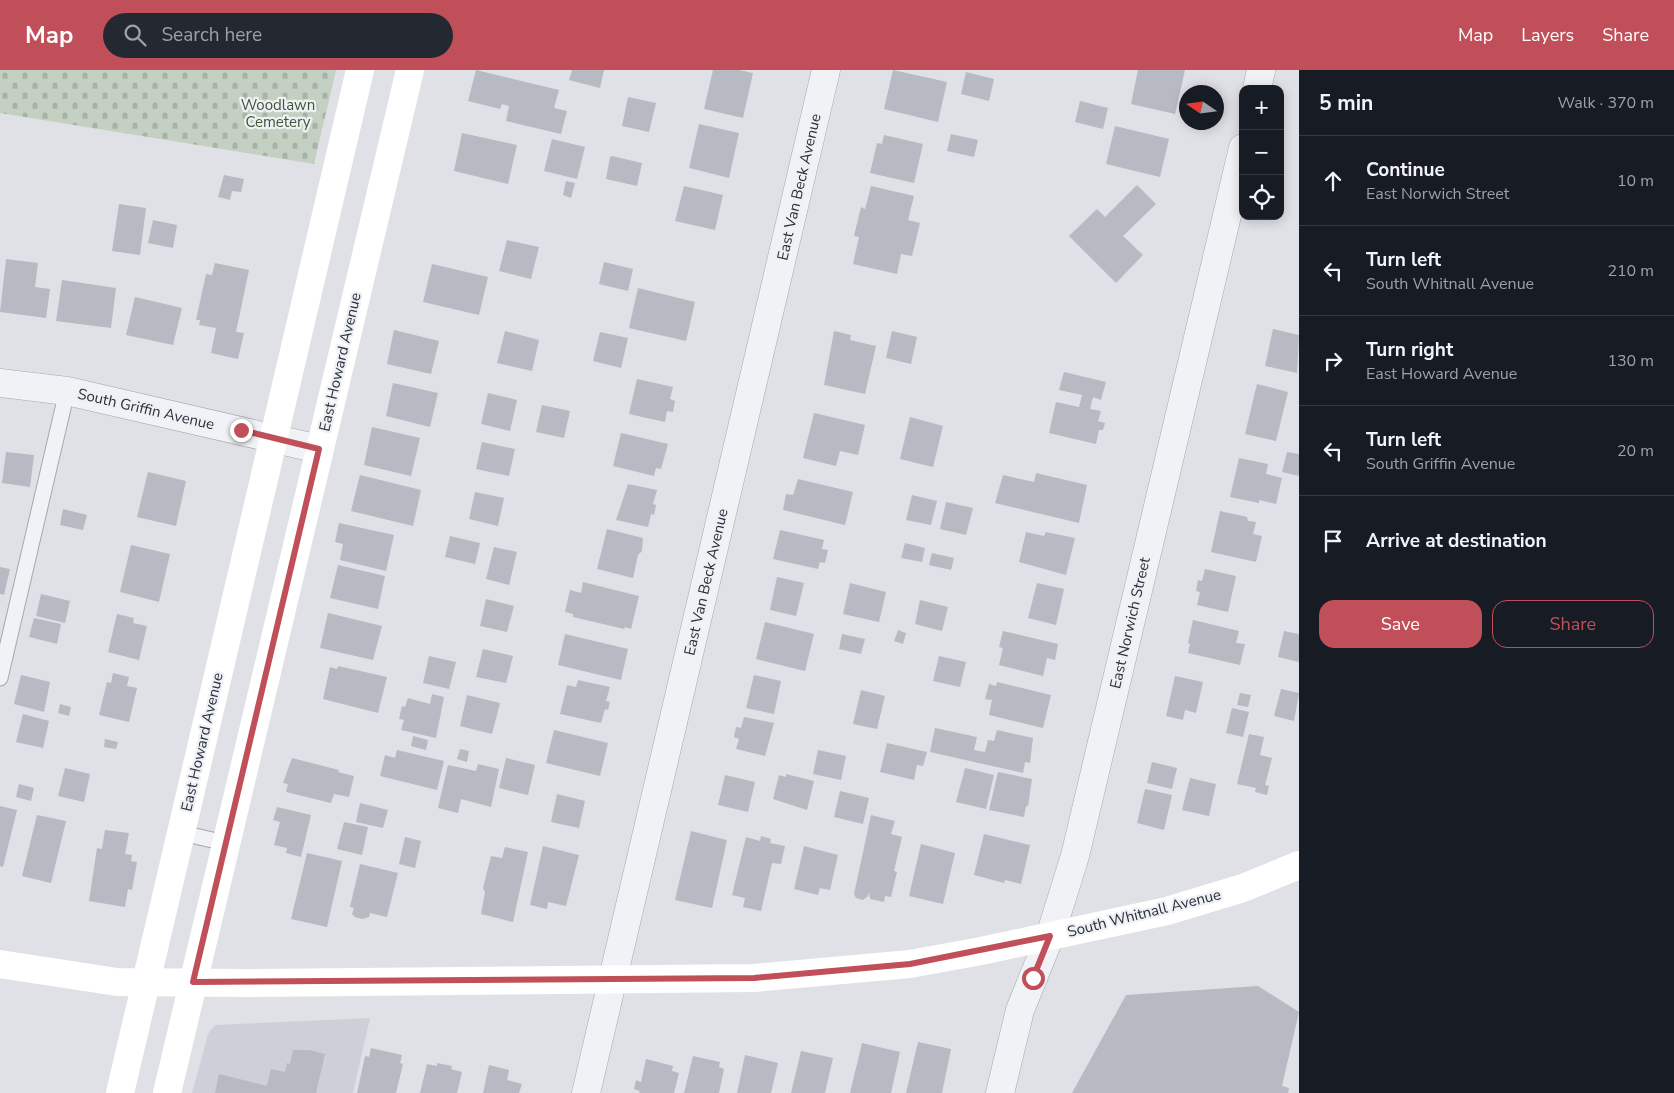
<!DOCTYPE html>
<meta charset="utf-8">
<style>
body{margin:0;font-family:"Nunito Sans",sans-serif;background:#242831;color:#f1f3f6}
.controls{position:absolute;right:15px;top:15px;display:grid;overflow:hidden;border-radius:10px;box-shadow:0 2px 12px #0003}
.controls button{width:45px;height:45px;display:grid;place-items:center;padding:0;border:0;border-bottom:1px solid #363941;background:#171b24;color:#f1f3f6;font:25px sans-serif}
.compass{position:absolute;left:1179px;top:15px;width:45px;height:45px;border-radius:50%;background:#171b24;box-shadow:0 2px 12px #0003;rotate:283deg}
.stop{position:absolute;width:15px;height:15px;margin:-11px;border:4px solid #c04f59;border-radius:50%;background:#fff}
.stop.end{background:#c04f59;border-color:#fff;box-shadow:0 1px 5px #0008}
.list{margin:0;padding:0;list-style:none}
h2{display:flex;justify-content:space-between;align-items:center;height:65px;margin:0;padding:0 20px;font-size:21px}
h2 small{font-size:16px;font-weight:400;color:#9ea1a6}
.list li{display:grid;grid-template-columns:32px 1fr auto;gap:15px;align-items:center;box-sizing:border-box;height:90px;padding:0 20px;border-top:1px solid #363941}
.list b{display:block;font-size:19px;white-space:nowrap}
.list p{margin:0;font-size:16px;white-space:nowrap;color:#9ea1a6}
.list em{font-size:16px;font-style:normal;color:#9ea1a6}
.actions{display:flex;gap:10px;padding:15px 20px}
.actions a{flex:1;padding:11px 0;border:1px solid #c04f59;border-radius:15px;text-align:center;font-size:18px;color:#c04f59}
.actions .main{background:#c04f59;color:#fff}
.icon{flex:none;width:28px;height:28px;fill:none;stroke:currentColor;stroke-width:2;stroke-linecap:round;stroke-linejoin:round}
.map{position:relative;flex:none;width:1299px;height:1023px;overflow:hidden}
header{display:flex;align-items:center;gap:30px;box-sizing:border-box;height:70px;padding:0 25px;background:#c04f59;color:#fff}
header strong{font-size:24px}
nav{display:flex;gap:28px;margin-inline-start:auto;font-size:18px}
.search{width:350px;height:45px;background:#242831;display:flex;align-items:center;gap:12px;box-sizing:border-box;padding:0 18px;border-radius:28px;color:#9ea1a6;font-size:19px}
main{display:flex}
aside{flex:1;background:#171b24}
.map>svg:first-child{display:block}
.built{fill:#cdd0d8}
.cemetery{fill:url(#cemetery-stones)}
.building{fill:#b7bac3}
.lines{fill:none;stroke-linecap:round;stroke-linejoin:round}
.lane-casing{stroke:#a5a8b0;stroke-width:17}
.street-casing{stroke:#a5a8b0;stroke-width:29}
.lane{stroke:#f1f2f5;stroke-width:15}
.street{stroke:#f1f2f5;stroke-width:28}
.secondary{stroke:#fff;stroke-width:28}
.route{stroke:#c04f59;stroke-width:6}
.labels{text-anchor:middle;stroke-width:4.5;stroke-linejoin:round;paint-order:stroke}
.park-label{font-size:15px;fill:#3c5638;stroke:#eef0f4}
.street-label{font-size:15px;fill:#292f3c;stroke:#eef0f4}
</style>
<header>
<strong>Map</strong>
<div class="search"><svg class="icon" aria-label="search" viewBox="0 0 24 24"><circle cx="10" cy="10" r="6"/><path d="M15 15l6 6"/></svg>Search here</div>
<nav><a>Map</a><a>Layers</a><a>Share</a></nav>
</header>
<main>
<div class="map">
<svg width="1299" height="1023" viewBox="0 0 1299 1023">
<defs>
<pattern id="cemetery-stones" width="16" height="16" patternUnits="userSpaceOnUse" patternTransform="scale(1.25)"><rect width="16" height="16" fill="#c4d0c1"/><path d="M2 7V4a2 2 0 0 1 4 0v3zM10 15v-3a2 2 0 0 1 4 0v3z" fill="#a8b3a7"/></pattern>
</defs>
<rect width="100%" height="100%" fill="#dfe1e7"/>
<polygon class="built" points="370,948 353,1023 192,1023 208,964 215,955"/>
<polygon class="cemetery" points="0,0 336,0 314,94 0,43"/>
<g class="building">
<polygon points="476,0 559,20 554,38 567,41 561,64 506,51 509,36 502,34 500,39 468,31"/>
<polygon points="572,0 604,0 600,18 569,10"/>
<polygon points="713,0 739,0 753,3 743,48 704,39"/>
<polygon points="893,0 947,12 938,52 884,39"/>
<polygon points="1138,0 1185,0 1175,44 1131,34"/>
<polygon points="966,2 994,9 989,31 961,24"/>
<polygon points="628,27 656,33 649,62 622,56"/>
<polygon points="1080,31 1108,38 1103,59 1075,52"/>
<polygon points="699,54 739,63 729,108 689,98"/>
<polygon points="1115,56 1169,69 1160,107 1106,94"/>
<polygon points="462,63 517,75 508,114 454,101"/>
<polygon points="951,64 978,70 974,87 947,81"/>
<polygon points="884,65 923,74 914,113 870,103 877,73 882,74"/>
<polygon points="552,69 585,77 577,109 544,101"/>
<polygon points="612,86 642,93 637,116 606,109 610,87"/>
<polygon points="224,105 244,109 241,122 232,121 230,130 218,127"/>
<polygon points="566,111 575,113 571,128 563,125"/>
<polygon points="1137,115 1156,134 1123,166 1143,185 1116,213 1069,166 1097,139 1105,147"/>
<polygon points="684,116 723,125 715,160 675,151"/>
<polygon points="871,116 914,126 908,150 920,153 912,186 901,184 897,204 853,194 859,167 854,166 861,137 865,139"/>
<polygon points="119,134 146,138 140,185 112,181"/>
<polygon points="153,150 177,155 173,178 148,173"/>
<polygon points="507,170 539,177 531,209 499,201"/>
<polygon points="6,189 38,193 35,217 50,219 46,248 0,242"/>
<polygon points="604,192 633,199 628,221 599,214"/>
<polygon points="215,193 249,200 236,262 244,263 238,289 211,283 216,258 199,255 200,250 196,250 206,204 212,205"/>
<polygon points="432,194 488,207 479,245 423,232"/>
<polygon points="62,210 116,218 111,258 56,251"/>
<polygon points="638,218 695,232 686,271 629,258"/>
<polygon points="135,227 182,238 173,275 126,265"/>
<polygon points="1273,259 1299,265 1297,303 1265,296"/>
<polygon points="394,260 439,271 431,304 387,294"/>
<polygon points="505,261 539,270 532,301 497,293"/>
<polygon points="834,261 851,265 850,270 876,276 865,324 824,315"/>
<polygon points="892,261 917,267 911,294 886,288"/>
<polygon points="600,262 628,268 621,298 593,291"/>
<polygon points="1064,302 1106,312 1101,330 1093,327 1090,339 1101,341 1098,351 1105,353 1103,360 1099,360 1096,374 1049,363 1056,332 1079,337 1082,325 1059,320"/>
<polygon points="637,309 673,317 670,329 675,331 673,342 667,341 665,352 629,344"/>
<polygon points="393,313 438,323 430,357 386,346"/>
<polygon points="1257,314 1288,322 1276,371 1245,364"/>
<polygon points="488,323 517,330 510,361 481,354"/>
<polygon points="542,335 570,341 564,368 536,362"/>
<polygon points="814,343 865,355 858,385 840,381 836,396 803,388"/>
<polygon points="910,347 943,356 933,397 900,389"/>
<polygon points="372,357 420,368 411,406 364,395"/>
<polygon points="621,363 668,374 661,399 656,398 654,406 613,396"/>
<polygon points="482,372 515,379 509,406 476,399"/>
<polygon points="6,382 34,385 30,417 2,413"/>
<polygon points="1287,382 1299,384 1299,406 1282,402"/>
<polygon points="1239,388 1268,394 1266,404 1282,408 1276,434 1259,430 1259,433 1230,427"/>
<polygon points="148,402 186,411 176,456 137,447"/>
<polygon points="1036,403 1087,415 1079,453 995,433 1003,405 1034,412"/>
<polygon points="360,405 421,420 413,456 351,441"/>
<polygon points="798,409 853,422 845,455 783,440 786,424 793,425"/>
<polygon points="628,414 657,420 653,434 656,435 654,445 651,444 648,457 616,450"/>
<polygon points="475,422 504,428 498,456 469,449"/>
<polygon points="912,425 937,431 931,455 906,450"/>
<polygon points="946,432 973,438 966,465 940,459"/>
<polygon points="63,439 87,445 83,460 60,455"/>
<polygon points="1220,441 1247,447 1248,451 1256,452 1253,464 1262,466 1256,492 1211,482"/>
<polygon points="339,453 394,465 386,501 340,490 343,474 335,472"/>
<polygon points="607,459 643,468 642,481 638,485 633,508 597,499"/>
<polygon points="780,460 824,470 822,479 828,480 825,493 820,492 818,499 773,489"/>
<polygon points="1026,462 1044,466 1046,462 1075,468 1066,505 1019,492"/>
<polygon points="450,466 480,473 475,494 445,487"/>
<polygon points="905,473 925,478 922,492 901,488"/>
<polygon points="131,475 170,484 159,532 120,522"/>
<polygon points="494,477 517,482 509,515 486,509"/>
<polygon points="932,483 954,488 951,500 929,495"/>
<polygon points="338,495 385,506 378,539 330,528"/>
<polygon points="0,497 10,499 4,525 0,524"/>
<polygon points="1205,499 1236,506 1228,542 1197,535 1200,522 1196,521 1198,510 1202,511"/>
<polygon points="777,507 804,513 796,546 770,540"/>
<polygon points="583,512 639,526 631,559 625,557 624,559 573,547 573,544 565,542 570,520 581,523"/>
<polygon points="850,513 886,522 879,552 843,544"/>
<polygon points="1037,513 1064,519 1056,555 1028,548"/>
<polygon points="41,524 70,531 65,553 36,546"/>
<polygon points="486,529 514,536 507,562 480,556"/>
<polygon points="920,530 948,537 942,561 915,554"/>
<polygon points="328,543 382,556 373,590 320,578"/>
<polygon points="117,544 134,548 133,553 147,556 139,590 108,582"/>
<polygon points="34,548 61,554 57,574 29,567"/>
<polygon points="1193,550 1239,561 1236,573 1245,574 1240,595 1188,583 1190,574 1188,573"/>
<polygon points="765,552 814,564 805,601 756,589"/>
<polygon points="898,560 906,563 903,574 894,571"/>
<polygon points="1003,561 1058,574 1055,590 1047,588 1043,606 999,595 1003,578 999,577"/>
<polygon points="1284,561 1299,564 1299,592 1278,587"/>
<polygon points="565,564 628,579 621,610 558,595"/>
<polygon points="842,564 865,569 861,584 839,579"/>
<polygon points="483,579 513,586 506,613 476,607"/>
<polygon points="429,586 456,592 449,619 423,613"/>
<polygon points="939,586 966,592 960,617 933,611"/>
<polygon points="338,596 387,607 378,643 323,629 330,597 337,599"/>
<polygon points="113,603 129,607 127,616 137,618 129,652 99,645 107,612 111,613"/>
<polygon points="21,605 50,612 44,642 14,634"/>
<polygon points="754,605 781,611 774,644 746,638"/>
<polygon points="1175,606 1203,612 1196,643 1185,640 1183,650 1166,646"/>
<polygon points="578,610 610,617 606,631 610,632 608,640 605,639 601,653 560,644 567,615 576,617"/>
<polygon points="997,612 1051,625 1043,658 989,645 992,630 985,629 989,614 996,616"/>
<polygon points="1281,619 1299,623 1294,651 1274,646"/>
<polygon points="861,620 885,626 877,659 853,654"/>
<polygon points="1240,623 1251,625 1248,637 1237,635"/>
<polygon points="432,624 444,627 436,668 401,660 404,650 399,649 402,636 405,637 408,628 430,634"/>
<polygon points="467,625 500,633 492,664 460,656"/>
<polygon points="60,634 71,637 69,646 58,643"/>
<polygon points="1232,638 1249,642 1243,667 1226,663"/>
<polygon points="23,644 49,651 43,678 16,672"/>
<polygon points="744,647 774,653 765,686 736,679 739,669 734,667 736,657 741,658"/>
<polygon points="935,658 977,667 974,680 985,682 988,670 994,671 997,660 1033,668 1030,693 1025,692 1023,703 930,682"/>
<polygon points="554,660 608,673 600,706 546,693"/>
<polygon points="1249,664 1264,667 1260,685 1272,688 1265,715 1269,716 1267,725 1255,722 1256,718 1237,714"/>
<polygon points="413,666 428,670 426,680 411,676"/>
<polygon points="105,669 118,672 116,679 104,677"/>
<polygon points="887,673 927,682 923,696 917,695 914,710 880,702"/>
<polygon points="460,679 469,681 467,692 457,689"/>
<polygon points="397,680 444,691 437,720 380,706 385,685 395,688"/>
<polygon points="818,680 846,686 841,710 813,704"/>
<polygon points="292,688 339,700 338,702 354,706 349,727 334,724 331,733 286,722 288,714 283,713"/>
<polygon points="506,688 535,695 528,725 499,718"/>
<polygon points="1152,692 1177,698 1172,719 1147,713"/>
<polygon points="478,694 499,699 491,737 461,729 458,743 438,738 448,695 476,701"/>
<polygon points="65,698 90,704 84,732 58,726"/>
<polygon points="965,698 994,705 986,739 956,732"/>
<polygon points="998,702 1032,709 1028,736 1026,736 1024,747 989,740"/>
<polygon points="786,704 814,711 807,740 773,729 779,705 786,707"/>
<polygon points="725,705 755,712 748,742 718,735"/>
<polygon points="1190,708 1216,714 1209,746 1182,740"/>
<polygon points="19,714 34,718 31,731 16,727"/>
<polygon points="1145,719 1172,725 1164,760 1137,753"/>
<polygon points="840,721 869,728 863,754 834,747"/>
<polygon points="557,724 585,731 579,758 551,752"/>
<polygon points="360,733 388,740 383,758 356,752"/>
<polygon points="0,736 17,740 3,797 0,796"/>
<polygon points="277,737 311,745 301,787 286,783 287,778 274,775 280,752 273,750"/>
<polygon points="37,745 66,751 51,813 22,806"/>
<polygon points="871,745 895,751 891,764 902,767 894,801 897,802 891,827 885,826 884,832 870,829 869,822 868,826 863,830 856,828 854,824"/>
<polygon points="344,752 368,757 362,785 337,779"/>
<polygon points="105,760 129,763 125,784 132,785 131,791 137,792 132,820 128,819 125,837 89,831 97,778 102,779"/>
<polygon points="691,761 727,770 712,838 675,830"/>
<polygon points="984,764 1030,775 1021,814 1005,810 1004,813 974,805"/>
<polygon points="761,766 771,769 770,773 785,776 781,794 772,793 761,841 743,837 745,828 732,825 746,767 760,771"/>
<polygon points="405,767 421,771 415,798 399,794"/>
<polygon points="921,774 955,783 943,834 909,826"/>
<polygon points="543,776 579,785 566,836 548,832 547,839 530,835"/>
<polygon points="804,776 838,785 830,820 820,818 818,825 794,819"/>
<polygon points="505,777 528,782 513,852 481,844 485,822 483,818 491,786 502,788"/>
<polygon points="307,783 342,791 327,857 291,849"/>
<polygon points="360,794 398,803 387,847 370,843 369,847 362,849 355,847 352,844 354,838 350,837"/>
<polygon points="1258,916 1299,942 1282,1016 1289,1018 1288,1023 1072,1023 1126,925"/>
<polygon points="918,972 951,979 942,1023 906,1023"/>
<polygon points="862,973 900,982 891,1023 850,1023"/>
<polygon points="371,978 402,985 400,993 403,994 396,1023 357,1023 365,986 369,987"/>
<polygon points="293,980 309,980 325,984 316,1023 215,1023 219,1004 267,1016 271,999 285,1002 287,993 290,994"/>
<polygon points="801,981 833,988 825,1023 791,1023"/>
<polygon points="745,985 778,993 771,1023 737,1023"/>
<polygon points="693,986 720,992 719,997 724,999 719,1023 684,1023"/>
<polygon points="646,989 673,996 672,1001 679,1003 674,1023 639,1023 640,1021 634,1019 636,1010 641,1012"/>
<polygon points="437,993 452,996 451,999 462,1002 457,1023 420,1023 427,994 437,996"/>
<polygon points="489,995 509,1000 507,1010 522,1014 519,1023 483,1023"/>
</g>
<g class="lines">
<defs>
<g id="lane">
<polyline points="0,608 67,321"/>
<polyline points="181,763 226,773"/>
</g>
<g id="street">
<polyline points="1257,19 1261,0"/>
<polyline points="0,313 67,321 319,379"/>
<polyline points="586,1023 826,0"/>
<polyline points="1000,1023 1020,940 1050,866 1075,786 1243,78"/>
</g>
</defs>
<use href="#lane" class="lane-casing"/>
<use href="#street" class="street-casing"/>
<use href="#lane" class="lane"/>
<use href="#street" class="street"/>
<g class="secondary">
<polyline points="0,894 117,912 244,913 754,908 910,894 981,881 1167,841 1243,818 1299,795"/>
<polyline points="120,1023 360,0"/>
<polyline points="167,1023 410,0"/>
</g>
</g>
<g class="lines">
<polyline class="route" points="241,360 319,379 193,912 754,908 910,894 1050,866 1033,908"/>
</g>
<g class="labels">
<g class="park-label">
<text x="278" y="40">Woodlawn<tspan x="278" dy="17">Cemetery</tspan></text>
</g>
<g class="street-label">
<text transform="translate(799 117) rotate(-77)" y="5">East Van Beck Avenue</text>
<text transform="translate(340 292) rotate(-77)" y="5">East Howard Avenue</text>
<text transform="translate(146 339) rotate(13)" y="5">South Griffin Avenue</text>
<text transform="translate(706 512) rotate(-77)" y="5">East Van Beck Avenue</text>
<text transform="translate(1130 553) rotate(-77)" y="5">East Norwich Street</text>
<text transform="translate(202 672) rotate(-77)" y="5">East Howard Avenue</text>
<text transform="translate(1144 843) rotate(-14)" y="5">South Whitnall Avenue</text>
</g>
</g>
</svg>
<div class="controls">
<button>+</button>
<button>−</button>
<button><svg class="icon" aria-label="locate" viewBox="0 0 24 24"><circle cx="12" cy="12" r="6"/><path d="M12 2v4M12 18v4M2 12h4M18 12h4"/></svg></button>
</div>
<svg class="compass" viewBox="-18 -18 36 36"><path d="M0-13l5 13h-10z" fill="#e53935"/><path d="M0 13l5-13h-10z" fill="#9ea1a6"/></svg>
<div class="stop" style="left:1033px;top:908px"></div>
<div class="stop end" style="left:241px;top:360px"></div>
</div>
<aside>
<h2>5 min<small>Walk · 370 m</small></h2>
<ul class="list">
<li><svg class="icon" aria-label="ahead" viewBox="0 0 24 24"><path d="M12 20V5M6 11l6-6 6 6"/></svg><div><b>Continue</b><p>East Norwich Street</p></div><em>10 m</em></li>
<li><svg class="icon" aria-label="left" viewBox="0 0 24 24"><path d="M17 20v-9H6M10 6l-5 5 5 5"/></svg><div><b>Turn left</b><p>South Whitnall Avenue</p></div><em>210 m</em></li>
<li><svg class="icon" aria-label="right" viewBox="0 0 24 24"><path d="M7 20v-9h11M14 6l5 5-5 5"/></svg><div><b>Turn right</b><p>East Howard Avenue</p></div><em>130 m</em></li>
<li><svg class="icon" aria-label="left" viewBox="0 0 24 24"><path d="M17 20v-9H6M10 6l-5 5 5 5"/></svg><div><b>Turn left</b><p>South Griffin Avenue</p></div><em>20 m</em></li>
<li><svg class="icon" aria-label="arrive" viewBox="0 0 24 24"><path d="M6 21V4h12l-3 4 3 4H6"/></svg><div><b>Arrive at destination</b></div></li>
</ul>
<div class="actions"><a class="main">Save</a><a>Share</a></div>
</aside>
</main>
